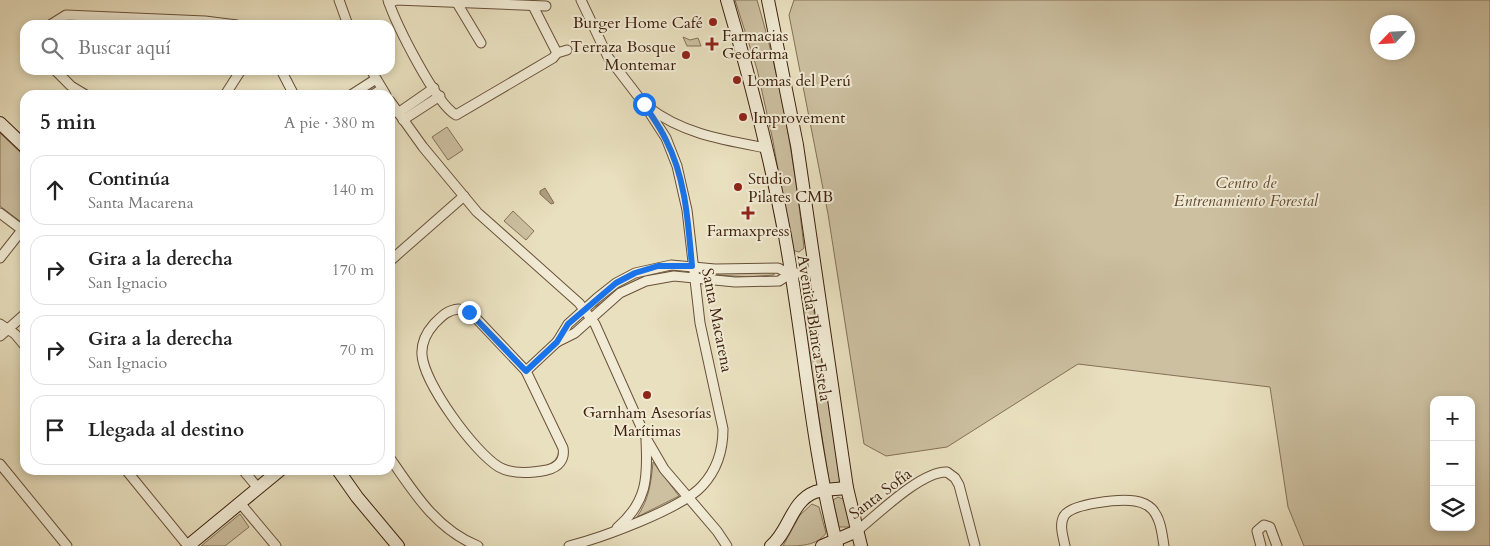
<!DOCTYPE html>
<html lang="es">
<meta charset="utf-8">
<style>
body{margin:0;font-family:Cardo,serif;background:#f6f6f6;color:#222}
.controls{position:absolute;right:15px;bottom:15px;display:grid;overflow:hidden;border-radius:10px;box-shadow:0 2px 8px #0003}
.controls button{width:45px;height:45px;display:grid;place-items:center;padding:0;border:0;border-bottom:1px solid #e0e0e0;background:#fff;color:#222;font:25px sans-serif}
.compass{position:absolute;left:1370px;top:15px;width:45px;height:45px;border-radius:50%;background:#fff;box-shadow:0 2px 8px #0003;rotate:245deg}
.stop{position:absolute;width:15px;height:15px;margin:-11px;border:4px solid #1a73e8;border-radius:50%;background:#fff}
.stop.end{background:#1a73e8;border-color:#fff;box-shadow:0 1px 5px #0008}
.list{margin:0;padding:0;list-style:none}
h2{display:flex;justify-content:space-between;align-items:center;height:65px;margin:0;padding:0 20px;font-size:21px}
h2 small{font-size:16px;font-weight:400;color:#767676}
.list li{display:grid;grid-template-columns:32px 1fr auto;gap:15px;align-items:center;box-sizing:border-box;height:70px;margin:0 10px 10px;padding:0 10px;border:1px solid #e0e0e0;border-radius:15px}
.list b{display:block;font-size:19px;white-space:nowrap}
.list p{margin:0;font-size:16px;white-space:nowrap;color:#767676}
.list em{font-size:16px;font-style:normal;color:#767676}
.icon{flex:none;width:28px;height:28px;fill:none;stroke:currentColor;stroke-width:2;stroke-linecap:round;stroke-linejoin:round}
.map{position:relative;flex:none;width:1490px;height:546px;overflow:hidden}
.search{position:absolute;background:#fff;box-shadow:0 2px 8px #0003;left:20px;top:20px;width:375px;height:55px;display:flex;align-items:center;gap:12px;box-sizing:border-box;padding:0 18px;border-radius:15px;color:#767676;font-size:19px}
.panel{position:absolute;background:#fff;box-shadow:0 2px 8px #0003;left:20px;top:90px;width:375px;height:385px;border-radius:15px}
.map>svg:first-child{display:block}
.green{fill:#ccc0a1;stroke:#857056;fill-rule:evenodd}
.water{fill:#af9f82;stroke:#826d53}
.lines{fill:none;stroke-linecap:round;stroke-linejoin:round}
.street-casing{stroke:#695139;stroke-width:11}
.secondary-casing{stroke:#3e210c;stroke-width:14}
.street{stroke:#f1ebd5;stroke-width:9}
.secondary{stroke:#f1ebd5;stroke-width:12}
.route{stroke:#1a73e8;stroke-width:6}
.poi-dot{fill:#8f2418;stroke:#f1ebd5;stroke-width:2}
.labels{text-anchor:middle;stroke-width:4;stroke-linejoin:round;paint-order:stroke}
.poi-label{font-size:16px;fill:#3e210c;stroke:#f1ebd5;text-anchor:start}
.park-label{font-size:16px;font-style:italic;fill:#624931;stroke:#f1ebd5}
.street-label{font-size:16px;fill:#3e210c;stroke:#f1ebd5}
</style>
<div class="map">
<svg width="1490" height="546" viewBox="0 0 1490 546">
<rect width="100%" height="100%" fill="#e9e0bf"/>
<filter id="stains"><feTurbulence type="fractalNoise" baseFrequency=".004" numOctaves="4"/><feColorMatrix values="0 0 0 0 .2 0 0 0 0 .09 0 0 0 0 .02 0 0 0 .5 -.17"/></filter>
<radialGradient id="worn" r=".72"><stop offset=".6" stop-color="#630" stop-opacity="0"/><stop offset="1" stop-color="#630" stop-opacity=".3"/></radialGradient>
<g class="green">
<path d="M735,0H757C781,81 795,164 804,248L799,252L792,250L773,141L757,69Z"/>
<path d="M794,0H1490V546H1304L1288,507L1270,387L1078,364L947,447L886,456L864,444L828,214L789,15ZM1378,22H1408V52H1378ZM1434,400H1471V527H1434Z"/>
<polygon points="683,37 690,40 698,38 701,46 687,46"/>
<polygon points="447,127 463,150 448,160 432,137"/>
<polygon points="0,133 25,157 25,225 0,206"/>
<polygon points="513,211 534,231 526,240 504,221"/>
<path d="M678,269V272H667L638,279L595,307V305C626,279 637,272 678,269Z"/>
<polygon points="774,271 774,275 747,277 705,274"/>
<polygon points="805,289 811,293 841,484 830,486 799,294"/>
<path d="M653,462L679,496L637,517C649,499 651,484 653,462Z"/>
<polygon points="838,497 845,500 851,527 839,527 833,500"/>
<path d="M812,504L819,507L826,533C817,546 800,546 783,546L800,515Z"/>
<polygon points="240,514 249,527 225,546 201,546"/>
</g>
<polygon class="water" points="545,188 554,203 551,204 540,194 540,191"/>
<g class="lines">
<defs>
<g id="street">
<polyline points="339,0 348,25"/>
<path d="M388,0C396,24 435,103 456,115L553,58L557,53L567,50"/>
<polyline points="389,3 396,0 546,6"/>
<polyline points="457,3 481,43"/>
<polyline points="533,6 557,53"/>
<polyline points="50,25 66,15 205,21 237,25"/>
<polyline points="55,70 71,86 86,95"/>
<polyline points="281,70 294,95"/>
<polyline points="371,70 386,95"/>
<polyline points="225,95 241,70"/>
<polyline points="351,95 376,79"/>
<polyline points="372,95 382,89"/>
<polyline points="390,101 423,147 477,212 579,303 595,324 646,438 664,469 717,531 727,546"/>
<path d="M648,107C683,134 724,140 766,148"/>
<polyline points="398,113 434,88"/>
<polyline points="403,120 440,96"/>
<polyline points="0,213 25,232"/>
<polyline points="0,258 22,230"/>
<polyline points="390,261 464,196"/>
<path d="M459,309L473,315L526,371L563,448C565,459 559,467 547,470C532,473 513,475 499,467C474,452 424,383 422,355C421,342 426,333 434,324C442,316 447,310 459,309Z"/>
<polyline points="0,324 15,334 25,346"/>
<polyline points="0,336 25,314"/>
<polyline points="557,342 575,333 620,293 646,281 674,276 735,282 779,281 790,274 815,271"/>
<polyline points="526,371 557,342 568,324 597,298 616,283 635,273 671,265 715,269 778,268 790,274"/>
<path d="M390,458C414,493 437,530 478,546"/>
<polyline points="0,464 67,546"/>
<polyline points="126,470 188,546"/>
<polyline points="243,470 258,488"/>
<polyline points="240,503 276,546"/>
<path d="M617,528C647,502 648,478 646,441"/>
<path d="M857,531C877,515 921,471 947,472L955,478L959,485L975,546"/>
<path d="M569,546C601,538 681,509 702,486C717,470 723,450 723,429L700,323L687,210L677,166L666,138L644,104L608,57L581,0"/>
<path d="M1065,546C1063,536 1059,525 1064,516C1072,503 1120,499 1135,501C1142,502 1148,505 1152,509C1161,519 1162,534 1164,546"/>
<polyline points="1261,546 1257,531 1264,525 1270,527 1277,546"/>
</g>
<g id="secondary">
<path d="M727,0C750,78 770,156 785,236C804,339 811,444 837,546"/>
<polyline points="768,0 797,145 847,488 861,546"/>
<polyline points="0,123 25,147"/>
<polyline points="338,470 357,497 398,546"/>
<polyline points="188,546 280,470"/>
<path d="M771,546C789,532 791,501 815,492C824,489 837,489 847,488"/>
<polyline points="822,546 857,531"/>
</g>
</defs>
<use href="#street" class="street-casing"/>
<use href="#secondary" class="secondary-casing"/>
<use href="#street" class="street"/>
<use href="#secondary" class="secondary"/>
</g>
<g class="lines">
<path class="route" d="M469,312L526,371L557,342L568,324L616,283L635,273L658,266H692C688,223 686,179 666,140C660,127 651,115 644,104"/>
</g>
<g class="poi-dot">
<circle cx="713" cy="22" r="5"/>
<path d="M709.5 36.5h5v5h5v5h-5v5h-5v-5h-5v-5h5z"/>
<circle cx="686" cy="55" r="5"/>
<circle cx="737" cy="80" r="5"/>
<circle cx="743" cy="117" r="5"/>
<circle cx="738" cy="187" r="5"/>
<path d="M745.5 205.5h5v5h5v5h-5v5h-5v-5h-5v-5h5z"/>
<circle cx="647" cy="395" r="5"/>
</g>
<g class="labels">
<g class="poi-label">
<text x="703" y="28" text-anchor="end">Burger Home Café</text>
<text x="722" y="41">Farmacias<tspan x="722" dy="18">Geofarma</tspan></text>
<text x="676" y="52" text-anchor="end">Terraza Bosque<tspan x="676" dy="18">Montemar</tspan></text>
<text x="747" y="86">Lomas del Perú</text>
<text x="753" y="123">Improvement</text>
<text x="748" y="184">Studio<tspan x="748" dy="18">Pilates CMB</tspan></text>
<text x="748" y="236" text-anchor="middle">Farmaxpress</text>
<text x="647" y="418" text-anchor="middle">Garnham Asesorías<tspan x="647" dy="18">Marítimas</tspan></text>
</g>
<g class="park-label">
<text x="1246" y="188">Centro de<tspan x="1246" dy="18">Entrenamiento Forestal</tspan></text>
</g>
<g class="street-label">
<text transform="translate(718 320) rotate(79)" y="6">Santa Macarena</text>
<text transform="translate(815 328) rotate(81)" y="6">Avenida Blanca Estela</text>
<text transform="translate(880 493) rotate(-37)" y="6">Santa Sofía</text>
</g>
</g>
<rect width="100%" height="100%" filter="url(#stains)"/>
<rect width="100%" height="100%" fill="url(#worn)"/>
</svg>
<div class="controls">
<button>+</button>
<button>−</button>
<button><svg class="icon" aria-label="layers" viewBox="0 0 24 24"><path d="M12 4l9 5-9 5-9-5zM3 14l9 5 9-5"/></svg></button>
</div>
<svg class="compass" viewBox="-18 -18 36 36"><path d="M0-13l5 13h-10z" fill="#e53935"/><path d="M0 13l5-13h-10z" fill="#767676"/></svg>
<div class="stop" style="left:644px;top:104px"></div>
<div class="stop end" style="left:469px;top:312px"></div>
<div class="search"><svg class="icon" aria-label="search" viewBox="0 0 24 24"><circle cx="10" cy="10" r="6"/><path d="M15 15l6 6"/></svg>Buscar aquí</div>
<section class="panel">
<h2>5 min<small>A pie · 380 m</small></h2>
<ul class="list">
<li><svg class="icon" aria-label="ahead" viewBox="0 0 24 24"><path d="M12 20V5M6 11l6-6 6 6"/></svg><div><b>Continúa</b><p>Santa Macarena</p></div><em>140 m</em></li>
<li><svg class="icon" aria-label="right" viewBox="0 0 24 24"><path d="M7 20v-9h11M14 6l5 5-5 5"/></svg><div><b>Gira a la derecha</b><p>San Ignacio</p></div><em>170 m</em></li>
<li><svg class="icon" aria-label="right" viewBox="0 0 24 24"><path d="M7 20v-9h11M14 6l5 5-5 5"/></svg><div><b>Gira a la derecha</b><p>San Ignacio</p></div><em>70 m</em></li>
<li><svg class="icon" aria-label="arrive" viewBox="0 0 24 24"><path d="M6 21V4h12l-3 4 3 4H6"/></svg><div><b>Llegada al destino</b></div></li>
</ul>
</section>
</div>
